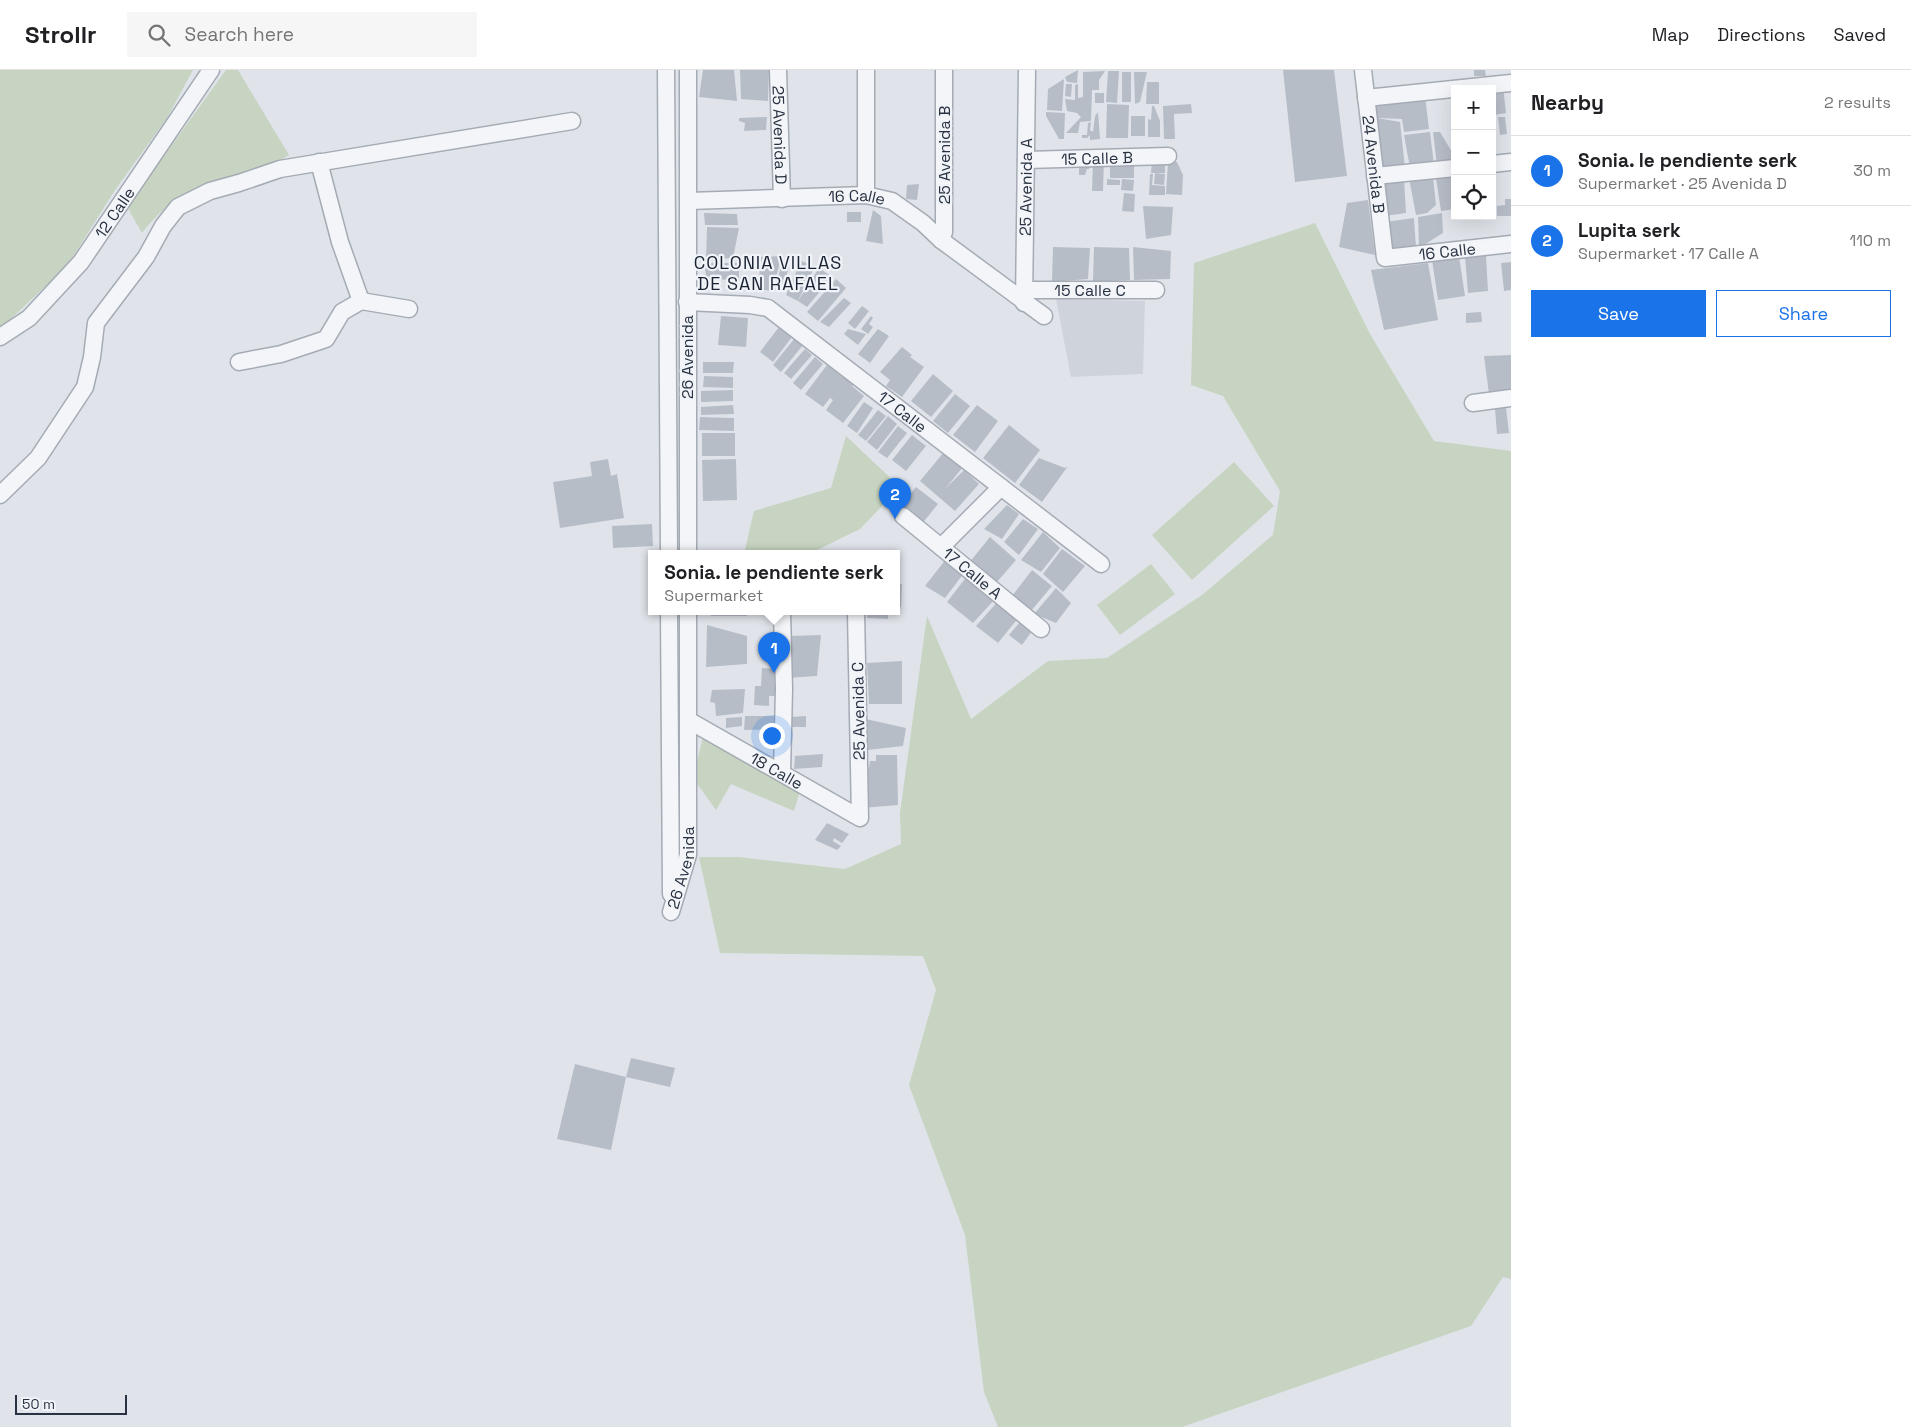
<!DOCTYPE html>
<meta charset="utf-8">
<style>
body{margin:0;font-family:"Space Grotesk",sans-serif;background:#f6f6f6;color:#202124}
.controls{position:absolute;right:15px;top:15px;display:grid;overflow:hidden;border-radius:0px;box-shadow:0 5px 20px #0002}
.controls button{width:45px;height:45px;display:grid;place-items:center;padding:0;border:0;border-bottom:1px solid #e0e0e0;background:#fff;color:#202124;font:25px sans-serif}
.scale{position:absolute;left:15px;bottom:12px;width:112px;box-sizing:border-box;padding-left:5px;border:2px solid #283242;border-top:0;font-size:14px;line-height:18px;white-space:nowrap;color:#283242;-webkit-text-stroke:4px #f0f3f7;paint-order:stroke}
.you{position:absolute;left:771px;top:665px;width:18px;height:18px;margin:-12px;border:4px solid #fff;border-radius:50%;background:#1a73e8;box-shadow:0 0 0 8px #1a73e833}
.badge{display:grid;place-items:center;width:32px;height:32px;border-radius:50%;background:#1a73e8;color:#fff;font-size:16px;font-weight:700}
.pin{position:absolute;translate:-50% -41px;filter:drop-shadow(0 1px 2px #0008)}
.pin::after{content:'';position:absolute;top:26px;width:18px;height:15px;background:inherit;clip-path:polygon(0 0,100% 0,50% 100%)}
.popup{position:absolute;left:648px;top:480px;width:252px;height:65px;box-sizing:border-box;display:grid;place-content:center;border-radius:0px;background:#fff;filter:drop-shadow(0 1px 4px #0005);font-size:16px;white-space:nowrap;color:#757577}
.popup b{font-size:19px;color:#202124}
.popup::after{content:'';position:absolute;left:50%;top:100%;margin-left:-10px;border:10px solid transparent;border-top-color:#fff}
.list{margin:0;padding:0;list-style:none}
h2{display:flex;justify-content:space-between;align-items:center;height:65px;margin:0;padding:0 20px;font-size:21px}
h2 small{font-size:16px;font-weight:400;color:#757577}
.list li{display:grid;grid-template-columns:32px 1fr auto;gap:15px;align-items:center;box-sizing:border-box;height:70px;padding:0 20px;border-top:1px solid #e0e0e0}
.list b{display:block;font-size:19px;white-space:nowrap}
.list p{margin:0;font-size:16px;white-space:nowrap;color:#757577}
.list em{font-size:16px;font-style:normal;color:#757577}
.actions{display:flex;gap:10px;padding:15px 20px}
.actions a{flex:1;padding:11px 0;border:1px solid #1a73e8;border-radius:0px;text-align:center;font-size:18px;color:#1a73e8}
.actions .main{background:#1a73e8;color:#fff}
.icon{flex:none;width:28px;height:28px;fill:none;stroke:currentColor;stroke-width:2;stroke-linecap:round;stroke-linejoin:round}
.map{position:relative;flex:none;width:1511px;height:1357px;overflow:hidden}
header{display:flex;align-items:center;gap:30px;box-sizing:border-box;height:70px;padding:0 25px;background:#fff;border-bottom:1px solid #e0e0e0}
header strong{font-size:24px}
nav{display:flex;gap:28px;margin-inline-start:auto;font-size:18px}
.search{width:350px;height:45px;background:#f6f6f6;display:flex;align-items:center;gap:12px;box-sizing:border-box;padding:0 18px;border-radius:0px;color:#757577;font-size:19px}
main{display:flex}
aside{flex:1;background:#fff}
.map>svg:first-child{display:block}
.built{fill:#ced3dc}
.green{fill:#c6d4c1}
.building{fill:#b7bdc7}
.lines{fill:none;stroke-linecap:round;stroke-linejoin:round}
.minor-casing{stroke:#a5abb4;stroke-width:19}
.minor{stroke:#f3f5f8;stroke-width:16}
.labels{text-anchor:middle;stroke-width:4.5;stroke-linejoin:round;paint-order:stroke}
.street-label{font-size:16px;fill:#283242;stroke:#f0f3f7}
.neighbourhood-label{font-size:18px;letter-spacing:1px;fill:#1a2333;stroke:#f0f3f7}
</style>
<header>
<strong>Strollr</strong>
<div class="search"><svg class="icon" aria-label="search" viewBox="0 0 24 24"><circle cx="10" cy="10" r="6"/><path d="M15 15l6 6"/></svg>Search here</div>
<nav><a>Map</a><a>Directions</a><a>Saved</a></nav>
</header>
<main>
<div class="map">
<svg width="1511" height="1357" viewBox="0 0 1511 1357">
<rect width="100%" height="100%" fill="#e0e4ea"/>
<polygon class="built" points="1056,229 1145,231 1143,304 1071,307"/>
<g class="green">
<polygon points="0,0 193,0 167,48 115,120 67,196 0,259"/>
<path d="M226,0H238L289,85C277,92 265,102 252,106C196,122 182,114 142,163L127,137Z"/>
<polygon points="1315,153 1370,264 1434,371 1511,381 1511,1209 1503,1207 1471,1256 1182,1357 998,1357 984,1322 965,1165 909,1015 936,920 923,886 720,883 699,787 738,787 845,799 901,774 900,743 927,546 971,649 1048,591 1107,588 1202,525 1273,465 1280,421 1223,326 1191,315 1194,193"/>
<polygon points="846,366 900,417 860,459 809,484 744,484 754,441 831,418"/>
<polygon points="1234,392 1274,436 1192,510 1152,465"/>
<polygon points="1151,494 1175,524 1120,565 1097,535"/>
<polygon points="703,667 800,721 794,741 731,714 716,740 693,708"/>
</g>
<g class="building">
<polygon points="703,0 734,0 737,31 699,27"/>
<polygon points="740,0 769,0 768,31 741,29"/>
<polygon points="1078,0 1077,13 1067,12 1065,7"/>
<polygon points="1283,0 1334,0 1347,106 1295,112"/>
<polygon points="1474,0 1485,0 1486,6 1474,6"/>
<polygon points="1105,1 1099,10 1099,20 1092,20 1091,51 1080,52 1078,63 1066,63 1081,47 1077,43 1067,41 1065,29 1075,30 1075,15 1078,14 1078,28 1083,27 1083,2"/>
<polygon points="1108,1 1119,1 1117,33 1106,32"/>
<rect x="1122" y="2" width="9" height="30"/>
<polygon points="1134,2 1147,2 1140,32 1135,34"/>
<polygon points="1064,9 1062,41 1047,40 1048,19"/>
<polygon points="1147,12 1159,12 1159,34 1146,34"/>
<polygon points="1066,14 1072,14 1071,27 1065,26"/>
<polygon points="1503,16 1506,43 1494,45 1492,18"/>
<rect x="1095" y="23" width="9" height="10"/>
<polygon points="1425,26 1429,59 1404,62 1402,49 1377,48 1400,52 1405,98 1381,101 1377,48 1376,32"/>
<polygon points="1107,34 1129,35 1128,68 1106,68"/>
<polygon points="1191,34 1192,43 1174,44 1175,69 1164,69 1163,36"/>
<polygon points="1152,36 1154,36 1160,51 1160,67 1148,67 1148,49 1151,50"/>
<polygon points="1046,42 1065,43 1064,69 1059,69 1046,46"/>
<polygon points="1098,42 1100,69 1090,70 1090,65 1087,68 1082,68 1082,65 1087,65 1088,53 1091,52 1090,60 1093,62 1095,46"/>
<rect x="1131" y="46" width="14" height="20"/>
<polygon points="767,47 766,60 744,61 745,53 739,51 739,48"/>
<polygon points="1498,47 1505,47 1507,64 1500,65"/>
<polygon points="1430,62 1434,95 1410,98 1404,65"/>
<polygon points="1433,62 1440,62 1455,87 1455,93 1437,96"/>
<polygon points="1093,89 1104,90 1103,121 1092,121"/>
<rect x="1110" y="89" width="24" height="19"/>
<polygon points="1079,90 1089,90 1089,99 1087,99 1085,105 1079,105"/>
<polygon points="1152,90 1165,90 1165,103 1151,103"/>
<polygon points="1168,92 1177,92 1183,105 1182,125 1166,124"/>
<polygon points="1155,103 1165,104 1164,115 1154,114"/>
<polygon points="1150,104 1153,104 1152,115 1165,116 1165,125 1149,125"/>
<polygon points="1433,107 1436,135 1427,143 1416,145 1409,108"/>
<polygon points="1455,107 1455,139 1441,141 1436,108"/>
<polygon points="1107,109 1120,110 1120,115 1107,115"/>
<polygon points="1122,109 1134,110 1133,121 1121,120"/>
<polygon points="1404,109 1406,143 1385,146 1380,111"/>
<polygon points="919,114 917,130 906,129 907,115"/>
<polygon points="1124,123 1135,124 1134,142 1122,141"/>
<polygon points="1505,129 1511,129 1511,146 1497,146 1497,136 1505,135"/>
<polygon points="1368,130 1375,185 1339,177 1347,133"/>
<polygon points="1143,136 1173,137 1171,165 1146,169"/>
<polygon points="873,140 881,146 883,174 866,171"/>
<rect x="847" y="142" width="14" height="10"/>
<polygon points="704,143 737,144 738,155 705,155"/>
<polygon points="1442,143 1443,163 1419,178 1418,147"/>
<polygon points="1414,148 1416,178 1389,181 1385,152"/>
<polygon points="707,157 739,158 733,188 706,190"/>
<polygon points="1053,177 1090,178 1088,209 1052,212"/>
<polygon points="1094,177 1129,178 1130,210 1093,212"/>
<polygon points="1133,177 1171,181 1170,209 1134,210"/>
<polygon points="782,186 772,221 758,219 761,187"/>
<polygon points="1459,186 1465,226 1438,230 1432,190"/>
<polygon points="1486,186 1488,221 1468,223 1465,187"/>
<polygon points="801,191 815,196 798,231 786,225"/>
<polygon points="1511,192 1511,220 1504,221 1501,193"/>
<polygon points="705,193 739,193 739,210 706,209"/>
<polygon points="1428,193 1438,250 1384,260 1371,200"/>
<polygon points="782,194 789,196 783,219 775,217"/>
<polygon points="819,198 832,207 807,237 798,231"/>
<polygon points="836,209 846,218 818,251 807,242"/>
<polygon points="844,228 851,233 829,257 820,252"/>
<polygon points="862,236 869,241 855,259 848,253"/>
<polygon points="1481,242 1482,252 1466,253 1466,243"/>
<polygon points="721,246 748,248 746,277 718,275"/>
<polygon points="871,246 873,248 869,254 873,257 868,264 861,259"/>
<polygon points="779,257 792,267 773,292 760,282"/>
<polygon points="848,259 866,264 858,275 844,264"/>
<polygon points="878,259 889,266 870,293 858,284"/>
<polygon points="795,268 803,275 781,302 773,295"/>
<polygon points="902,277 912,285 910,287 924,297 902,327 886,316 890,310 880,302"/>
<polygon points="805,279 812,285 791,309 784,303"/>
<polygon points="1511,285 1511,322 1489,324 1484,286"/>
<polygon points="815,287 823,294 801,320 793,313"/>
<polygon points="703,292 734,292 733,303 703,303"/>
<polygon points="827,295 842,307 847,302 858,309 852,316 864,326 843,353 826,340 833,330 830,328 823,337 805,324"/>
<polygon points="933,304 953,321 931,347 911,331"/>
<polygon points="704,306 733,307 733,318 703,317"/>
<polygon points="733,320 733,331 701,332 701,321"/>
<polygon points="955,324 970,336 948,363 933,351"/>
<polygon points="864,332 873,338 857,363 847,356"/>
<polygon points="733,335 734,344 701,345 701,337"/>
<polygon points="977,335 998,351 975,382 953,365"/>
<polygon points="1506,337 1509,363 1497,364 1495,339"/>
<polygon points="878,340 886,346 866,371 858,365"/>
<polygon points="888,346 897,354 877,380 867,372"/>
<polygon points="700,347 734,348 734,361 699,360"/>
<polygon points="1009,355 1040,380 1015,413 983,388"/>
<polygon points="898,356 907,363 887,388 878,382"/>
<rect x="702" y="363" width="33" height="23"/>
<polygon points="912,365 926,376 906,401 892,390"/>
<polygon points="944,382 963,397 945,419 964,400 979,414 955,441 920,411"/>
<polygon points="1039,388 1065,398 1068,396 1042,432 1019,415"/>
<polygon points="608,389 611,406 617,404 624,448 560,458 553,412 592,406 590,392"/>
<polygon points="736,389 737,430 703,431 702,390"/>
<polygon points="916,417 938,434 921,455 899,438"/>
<polygon points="1007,435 1019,444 1002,469 984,459"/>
<polygon points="1023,449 1038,459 1019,485 1004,472"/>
<polygon points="652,454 653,476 613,478 612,456"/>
<polygon points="1043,462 1060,478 1041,502 1021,490"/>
<polygon points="990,467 1016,490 997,512 969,493"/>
<polygon points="1062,479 1085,496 1063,522 1043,504"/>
<polygon points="946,489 964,503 945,528 925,516"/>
<polygon points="1032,500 1052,516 1031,541 1012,526"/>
<polygon points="968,505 996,528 973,553 947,532"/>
<polygon points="896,514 902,514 901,537 896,537"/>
<polygon points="1056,518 1071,533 1056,553 1034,544"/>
<polygon points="1000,529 1019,547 998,573 976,556"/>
<rect x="711" y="542" width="36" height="4"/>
<polygon points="867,542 888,542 888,549 867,548"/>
<polygon points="1020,552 1032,561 1022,575 1009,565"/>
<polygon points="707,555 747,566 747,594 706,597"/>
<polygon points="821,565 817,606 787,608 788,566"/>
<polygon points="902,591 902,634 869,634 867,593"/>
<polygon points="762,598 779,599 778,626 769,626 769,636 754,635 755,616 761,616"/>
<polygon points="745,619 743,643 716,646 715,633 710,632 712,620"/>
<polygon points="745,646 779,646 778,659 744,660"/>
<polygon points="806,646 806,657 790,657 791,647"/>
<polygon points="742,647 742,656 726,658 726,648"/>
<polygon points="866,649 906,658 903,676 867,680"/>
<polygon points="823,684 822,697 794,699 795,686"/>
<polygon points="876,685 897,685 898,735 862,738 862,698 869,698 870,691 876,691"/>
<polygon points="827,753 849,764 842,773 834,768 833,771 841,776 837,780 815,770"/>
<polygon points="631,988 675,998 670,1017 626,1007 611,1080 557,1069 575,994 626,1007"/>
</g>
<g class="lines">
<defs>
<g id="minor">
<polyline points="666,0 669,484"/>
<path id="s1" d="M778,0L782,129"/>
<polyline points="866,0 866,125"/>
<path id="s2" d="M1363,0L1385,188L1511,174"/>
<polyline points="1366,28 1511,13"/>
<path id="s3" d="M1026,90L1168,86"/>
<polyline points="1492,94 1511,92"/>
<polyline points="1375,106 1455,98"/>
<path id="s4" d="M689,131L866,125L892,131L923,153L941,170L1044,246"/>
<polyline points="941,170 944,162 944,0"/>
<path id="s5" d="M1024,220H1156"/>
<polyline points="361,231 409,239"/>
<path id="s6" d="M687,232L750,235L768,238L1101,494"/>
<path id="s7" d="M1024,233L1027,0"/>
<path id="s8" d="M0,267L29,248L81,192L211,0"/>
<polyline points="239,292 281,284 326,269 342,242 361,231 340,172 319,92"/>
<polyline points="1473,333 1511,328"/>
<polyline points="0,425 38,388 85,317 92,287 96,253 146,187 163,156 178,137 210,121 239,113 280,99 572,51"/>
<path id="s9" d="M903,446L1041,559"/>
<polyline points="941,477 1001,417"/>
<polyline points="688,484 688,0"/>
<polyline points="669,542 671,824"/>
<polyline points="782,542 784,619 782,703"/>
<path id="s10" d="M688,650L860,748L856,542"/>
<path id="s11" d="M671,842L688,785V542"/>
</g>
</defs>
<use href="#minor" class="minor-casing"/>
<use href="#minor" class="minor"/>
</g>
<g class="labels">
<g class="street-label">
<text dy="6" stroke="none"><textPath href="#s1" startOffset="65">25 Avenida D</textPath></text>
<text transform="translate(944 85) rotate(-90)" y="6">25 Avenida B</text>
<text dy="6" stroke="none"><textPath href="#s3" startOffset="71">15 Calle B</textPath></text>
<text dy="6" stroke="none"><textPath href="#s2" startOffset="95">24 Avenida B</textPath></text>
<text dy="6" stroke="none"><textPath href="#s7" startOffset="116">25 Avenida A</textPath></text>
<text dy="6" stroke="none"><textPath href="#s4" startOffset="168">16 Calle</textPath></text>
<text dy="6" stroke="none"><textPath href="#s8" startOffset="171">12 Calle</textPath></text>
<text dy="6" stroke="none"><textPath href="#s2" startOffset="252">16 Calle</textPath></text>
<text dy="6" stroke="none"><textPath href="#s5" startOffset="66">15 Calle C</textPath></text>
<text transform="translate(687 287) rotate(-90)" y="6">26 Avenida</text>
<text dy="6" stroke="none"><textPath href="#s6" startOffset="251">17 Calle</textPath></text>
<text dy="6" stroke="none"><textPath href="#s9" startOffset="90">17 Calle A</textPath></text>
<text transform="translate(858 641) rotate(-91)" y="6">25 Avenida C</text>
<text dy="6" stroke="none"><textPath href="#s10" startOffset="102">18 Calle</textPath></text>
<text dy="6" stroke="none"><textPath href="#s11" startOffset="46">26 Avenida</textPath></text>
</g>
<g class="neighbourhood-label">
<text x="768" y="199">COLONIA VILLAS<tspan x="768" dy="21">DE SAN RAFAEL</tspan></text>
</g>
</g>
</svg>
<div class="controls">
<button>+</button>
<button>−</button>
<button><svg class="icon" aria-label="locate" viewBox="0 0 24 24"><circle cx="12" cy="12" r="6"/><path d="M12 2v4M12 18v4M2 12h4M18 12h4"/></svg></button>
</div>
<div class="scale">50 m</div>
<div class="you"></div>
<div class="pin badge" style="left:774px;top:603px">1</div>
<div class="popup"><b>Sonia. le pendiente serk</b>Supermarket</div>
<div class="pin badge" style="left:895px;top:449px">2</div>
</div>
<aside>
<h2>Nearby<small>2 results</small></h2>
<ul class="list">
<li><span class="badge">1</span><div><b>Sonia. le pendiente serk</b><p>Supermarket · 25 Avenida D</p></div><em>30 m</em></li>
<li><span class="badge">2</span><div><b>Lupita serk</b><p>Supermarket · 17 Calle A</p></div><em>110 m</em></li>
</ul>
<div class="actions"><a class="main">Save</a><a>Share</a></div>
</aside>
</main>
